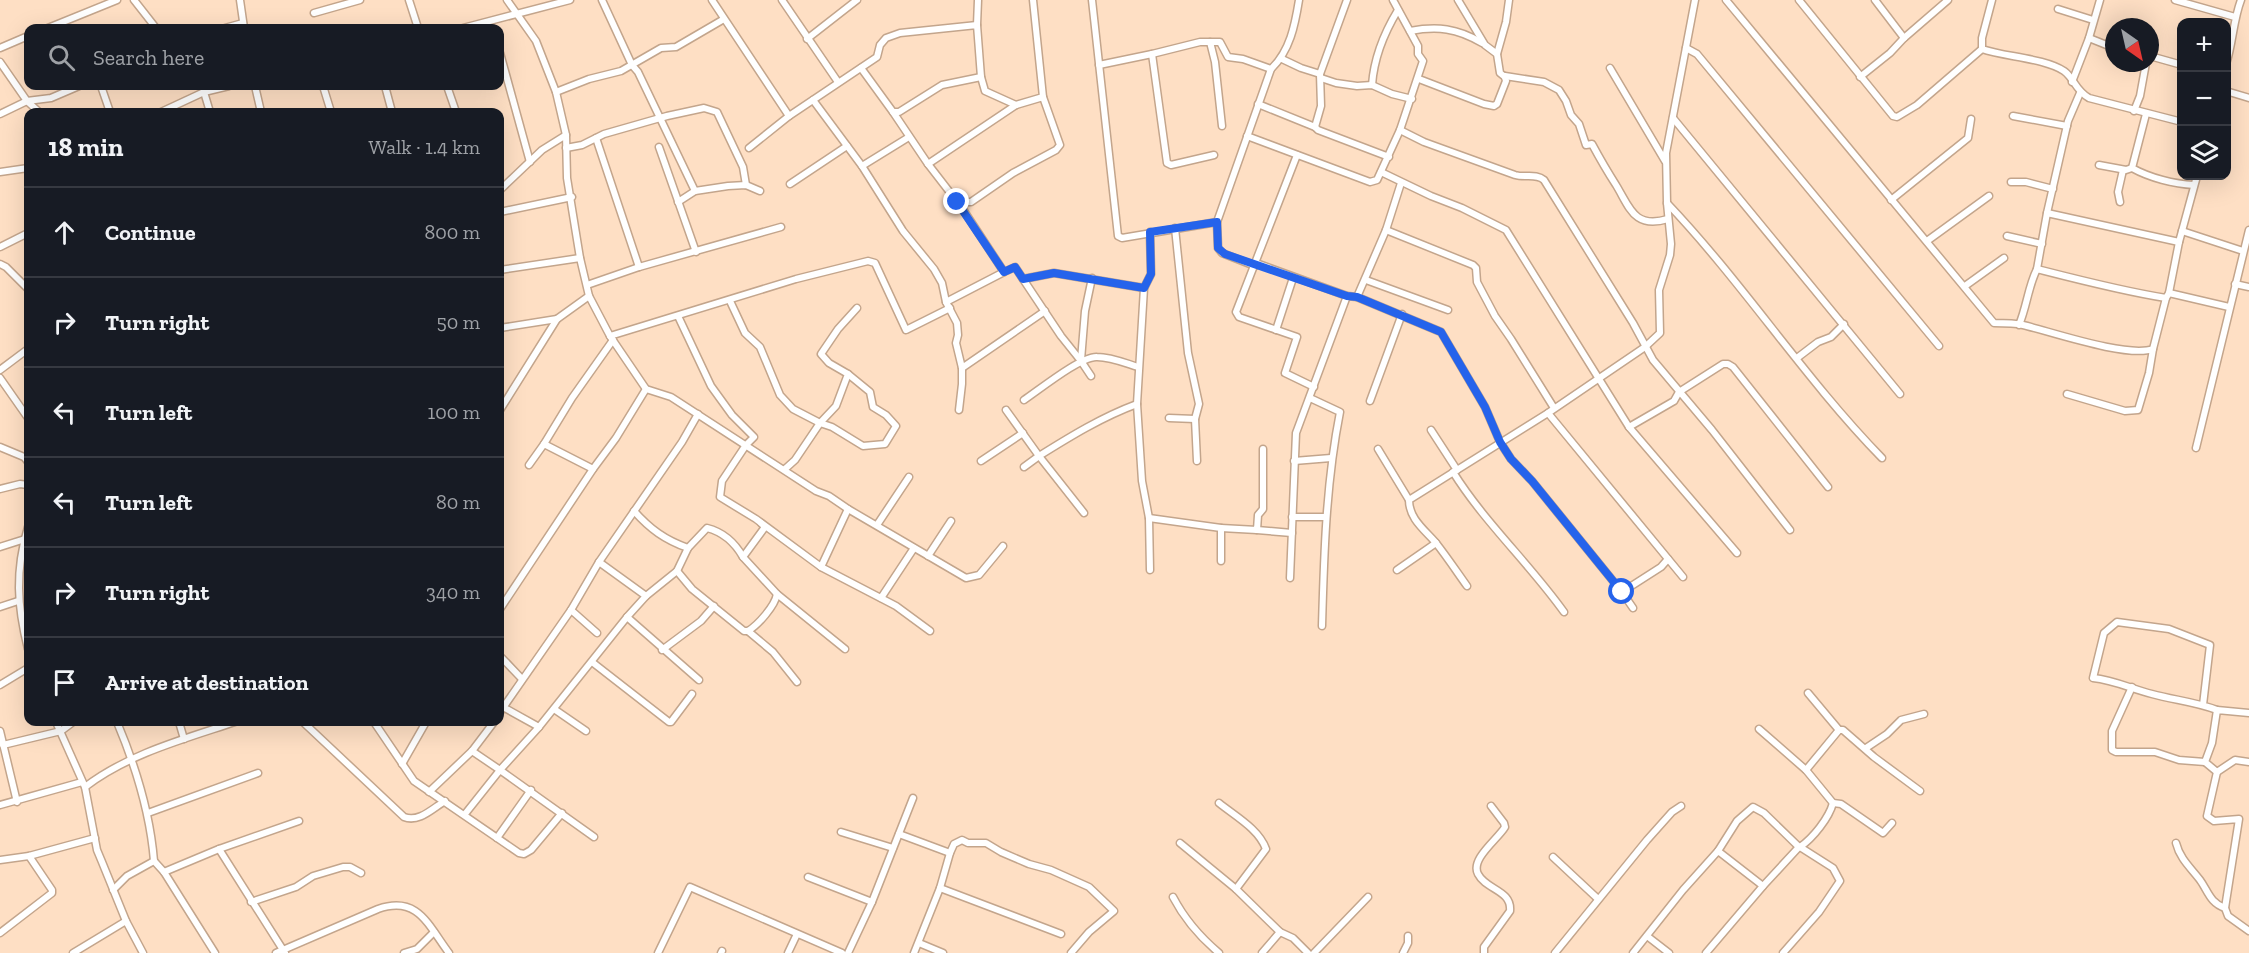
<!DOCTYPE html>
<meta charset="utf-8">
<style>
body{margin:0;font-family:"Zilla Slab",serif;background:#242831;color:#f1f3f6}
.controls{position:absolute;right:18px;top:18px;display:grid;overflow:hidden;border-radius:12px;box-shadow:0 6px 24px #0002}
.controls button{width:54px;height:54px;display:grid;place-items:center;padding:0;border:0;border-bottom:2px solid #363941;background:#171b24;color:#f1f3f6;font:30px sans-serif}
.compass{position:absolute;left:2105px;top:18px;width:54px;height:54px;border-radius:50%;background:#171b24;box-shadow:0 6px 24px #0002;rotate:146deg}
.stop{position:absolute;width:18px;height:18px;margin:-14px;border:4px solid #2563eb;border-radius:50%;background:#fff}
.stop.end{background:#2563eb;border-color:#fff;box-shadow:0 2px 6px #0008}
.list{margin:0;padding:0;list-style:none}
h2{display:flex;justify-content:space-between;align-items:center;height:78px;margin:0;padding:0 24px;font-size:26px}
h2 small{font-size:20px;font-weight:400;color:#9ea1a6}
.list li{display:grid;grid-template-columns:39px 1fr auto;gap:18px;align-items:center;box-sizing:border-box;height:90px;padding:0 24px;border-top:2px solid #363941}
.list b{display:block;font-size:22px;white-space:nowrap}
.list em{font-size:20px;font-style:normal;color:#9ea1a6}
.icon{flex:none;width:33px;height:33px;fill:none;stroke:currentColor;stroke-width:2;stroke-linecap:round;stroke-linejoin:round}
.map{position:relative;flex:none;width:2249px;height:953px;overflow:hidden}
.search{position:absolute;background:#171b24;box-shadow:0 6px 24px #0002;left:24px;top:24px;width:480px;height:66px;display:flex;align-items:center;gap:15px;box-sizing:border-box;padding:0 21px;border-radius:12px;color:#9ea1a6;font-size:22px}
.panel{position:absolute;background:#171b24;box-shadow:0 6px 24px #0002;left:24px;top:108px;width:480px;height:618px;border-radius:12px}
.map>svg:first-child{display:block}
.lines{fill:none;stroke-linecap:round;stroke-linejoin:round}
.minor-casing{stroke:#c3a58c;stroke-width:9}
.minor{stroke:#fff;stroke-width:6}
.route{stroke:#2563eb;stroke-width:8}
</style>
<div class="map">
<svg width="2249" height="953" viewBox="0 0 2249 953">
<rect width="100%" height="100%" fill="#fedfc4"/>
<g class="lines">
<defs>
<g id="minor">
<polyline points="134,0 156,28"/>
<polyline points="240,0 244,28"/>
<polyline points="409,0 418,28"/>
<polyline points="507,0 536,41 556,92 566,135 567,178 580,258 589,296 610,336 646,389 671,397 816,491 829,496 848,509 966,578 979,575 1003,546"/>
<polyline points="602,0 632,65 638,72 695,191"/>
<polyline points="712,0 789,116"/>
<polyline points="782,0 838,82"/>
<polyline points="1092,0 1118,236 1122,238 1217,222 1218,248 1222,253 1255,266"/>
<path d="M1726,0L1994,323C2004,323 2014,323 2023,325C2052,332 2127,358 2153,349L2166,298C2122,291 2080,280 2037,269C2028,287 2027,306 2019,325"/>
<polyline points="1799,0 1893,116 1897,117 1917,105 1982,49"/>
<polyline points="1875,0 1904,38"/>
<path d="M1992,0L1982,38V49C2005,57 2044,58 2064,71C2074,78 2075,90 2089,98L2182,122"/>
<polyline points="2175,0 2235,17"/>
<polyline points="2058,9 2093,20"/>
<polyline points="314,13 360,0"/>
<polyline points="977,25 978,0"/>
<polyline points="48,28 117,0"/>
<polyline points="225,28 243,23"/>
<polyline points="463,28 570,0"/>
<path d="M1410,31C1437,26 1457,28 1482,43"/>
<polyline points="2089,38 2114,48"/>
<polyline points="807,39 857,0"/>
<polyline points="1210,42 1215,62 1222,126"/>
<polyline points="0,48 28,36"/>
<polyline points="1686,48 1697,54 1939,346"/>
<polyline points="500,53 530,162"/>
<polyline points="1152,54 1200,42 1220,42 1228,57 1243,59 1271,69"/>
<polyline points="1497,54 1506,22 1509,0"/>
<polyline points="2150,56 2182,65"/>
<polyline points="1282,59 1301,68 1320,74 1347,0"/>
<polyline points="0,62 27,101 39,112"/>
<path d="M2226,64C2233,43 2233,21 2241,0"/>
<polyline points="1099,65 1152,54 1167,163 1171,165 1214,155"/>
<polyline points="861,68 893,112 899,112 942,85 981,77"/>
<polyline points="1610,68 1665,161"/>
<polyline points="1320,74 1321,106 1315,127 1318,130 1389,157"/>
<path d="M1505,77V76L1544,82L1559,90L1566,101L1571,115L1579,124L1586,145L1592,144C1599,157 1607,171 1616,185C1630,208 1634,229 1668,219"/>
<polyline points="1860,77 1890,53 1904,38 1948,0"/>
<polyline points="1321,78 1336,83 1357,86 1372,85 1392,94 1412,99"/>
<polyline points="1419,79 1484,104 1494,106 1497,104 1506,81 1505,77 1500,73 1497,54 1485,45 1458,0"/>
<polyline points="2072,82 2089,38 2100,0"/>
<path d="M1372,85C1374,57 1384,33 1398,10"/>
<polyline points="101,86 110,112"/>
<polyline points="255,86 261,112"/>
<polyline points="323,86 331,112"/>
<polyline points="385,86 392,112"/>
<polyline points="447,86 456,112"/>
<polyline points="2226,91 2249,98"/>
<polyline points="204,92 210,112"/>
<polyline points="556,92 589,79 621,71 661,48 676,47 724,19"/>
<polyline points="813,100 862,166 903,231 934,269 942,283 946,302 957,323 958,335 956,343 962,368 962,384 959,410"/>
<polyline points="1258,104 1315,127"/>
<polyline points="2134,111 2140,96 2146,63"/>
<polyline points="161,112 204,92 229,86"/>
<polyline points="893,112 928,164 962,208 1004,272 1015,267 1023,279"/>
<polyline points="0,114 27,101 51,98 79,86"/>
<path d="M2146,114L2132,168C2150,178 2174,184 2194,185"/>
<polyline points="2013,116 2067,126"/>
<polyline points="1673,118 1900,394"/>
<path d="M1400,130L1424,142L1515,175C1525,178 1536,173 1544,180L1633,323L1653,360L1712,430L1790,530"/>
<polyline points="1247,136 1370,182 1377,180 1400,130 1423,61 1418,54 1418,46 1393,0"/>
<polyline points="596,138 639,267"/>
<polyline points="659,147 696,252"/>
<polyline points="566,148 582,145 604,134 667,116 704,108 717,112 743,167 746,185"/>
<polyline points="749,148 789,116 877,57 880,45 886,38 900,33 977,25 981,77 985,91 1016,105"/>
<polyline points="1297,155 1236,312 1239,317 1297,337 1285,373 1314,387"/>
<polyline points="928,164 1016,105 1043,97 1033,0"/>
<polyline points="2099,165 2126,170 2132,168"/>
<polyline points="862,166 909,137"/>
<polyline points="0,172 28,168"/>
<polyline points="1381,172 1431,196 1462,208 1506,230 1629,427 1737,553"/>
<polyline points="2011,182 2026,182 2053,189"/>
<polyline points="790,184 847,146"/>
<polyline points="500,190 542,150 566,135"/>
<polyline points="1891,200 1968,138 1971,119"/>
<polyline points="678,202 695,191 728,186 746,185 760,191"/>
<polyline points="957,202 971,202 1013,173 1056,150 1060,145 1043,97"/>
<polyline points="2120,202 2118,192 2123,170"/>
<path d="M1667,203C1744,284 1804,378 1882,458"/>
<polyline points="500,212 572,197"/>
<polyline points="2047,213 2068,121 2080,93"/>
<path d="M1217,222L1271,69C1290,51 1295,25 1299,0"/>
<polyline points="1175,228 1188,353 1199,404 1195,419 1197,461"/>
<polyline points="1386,230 1473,265 1476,268 1477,282 1495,316 1511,339 1554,408"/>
<polyline points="2182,231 2243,251"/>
<polyline points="2007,236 2042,244"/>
<polyline points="1927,241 1989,196"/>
<polyline points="0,247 28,233"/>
<polyline points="1256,263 1347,296 1357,297 1441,332 1485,407 1500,442 1511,459 1532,481 1622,592 1633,608"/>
<polyline points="0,264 6,267 28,289"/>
<polyline points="2037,269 2047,213 2179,242"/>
<polyline points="500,270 580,258"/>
<polyline points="1366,280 1448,310"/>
<polyline points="2235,284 2249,287"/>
<polyline points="587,285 639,267 781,227"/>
<polyline points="1965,286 2004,258"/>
<polyline points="2169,293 2229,307"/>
<polyline points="1357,297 1386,230 1401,183"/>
<polyline points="2166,298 2169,293 2179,242 2197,176"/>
<polyline points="730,301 745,333 760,347 780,395 793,409 820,423 832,427 863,446 885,444 896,426 886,415 873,407 870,392 848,374"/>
<polyline points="946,302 1004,272"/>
<polyline points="678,316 711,386 732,415 754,437 746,445 722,481 720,497 756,519 821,567 848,509"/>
<polyline points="500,328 557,319"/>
<polyline points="1276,330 1293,278"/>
<polyline points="610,336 796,279 868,261 875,263 906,330 950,308"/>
<polyline points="1797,358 1818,342 1831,337 1844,324"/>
<polyline points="1081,360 1085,311 1092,278"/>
<polyline points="962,368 1045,311"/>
<polyline points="0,370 28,349"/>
<polyline points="1091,376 1081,361 1061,336 1023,279 1054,273 1144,288"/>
<polyline points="0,378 28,418"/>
<polyline points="2067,394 2125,411 2138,410 2149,373 2153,349"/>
<path d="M1310,398L1340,412C1326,483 1324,554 1322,626"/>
<path d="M1024,400C1039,390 1081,356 1097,357C1111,357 1125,363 1138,367"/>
<polyline points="1370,401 1402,314"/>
<polyline points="500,410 557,319 589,296"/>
<polyline points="1006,410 1039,456 1024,467"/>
<polyline points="1548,413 1683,577"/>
<polyline points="1169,418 1195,419"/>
<polyline points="1629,427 1674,401 1679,392 1723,364 1728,364 1733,367 1828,487"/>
<polyline points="1431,430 1457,470"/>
<polyline points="0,447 24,457 28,462"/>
<polyline points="2196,448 2249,230"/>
<polyline points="1378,449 1409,500"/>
<polyline points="981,461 1023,433"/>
<polyline points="1294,461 1331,458"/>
<polyline points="529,465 544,444"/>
<polyline points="593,469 544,444 572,398 613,340"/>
<polyline points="785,469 795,460 820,423 836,406 848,374 829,363 821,354 838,329 857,308"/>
<path d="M1453,472C1485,523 1529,563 1564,612"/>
<polyline points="0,489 20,484 28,485"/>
<path d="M634,511C650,529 665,540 688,548"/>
<path d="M1084,513L1039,456C1071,436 1102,417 1137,404"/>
<polyline points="1292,517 1325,517"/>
<polyline points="1149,518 1221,528 1221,561"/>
<polyline points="761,523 765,527 743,557 777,594 845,649"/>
<polyline points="877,525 909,477"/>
<path d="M28,527C15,571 17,605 28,649"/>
<polyline points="1221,528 1257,530 1258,515 1263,509 1263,449"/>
<polyline points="1257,530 1292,533"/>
<polyline points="0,547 25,539"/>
<polyline points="928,556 951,521"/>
<polyline points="821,567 896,606 930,631"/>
<polyline points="1150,570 1149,518 1142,481 1137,404 1144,288 1151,274 1150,232"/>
<polyline points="1397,570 1436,543"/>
<path d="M677,571L692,589L744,631H748C758,625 775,606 777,594"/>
<polyline points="1290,578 1296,433 1347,296"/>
<path d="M1467,586C1457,572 1447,557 1436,543C1425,530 1409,519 1409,500L1548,413L1645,347L1660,333L1659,290L1670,255L1671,244L1667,203L1666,153L1695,0"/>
<polyline points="1622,592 1661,567 1668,559"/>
<path d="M646,596L677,571L688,548L707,528C723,532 735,543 743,557"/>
<polyline points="881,598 914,548"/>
<polyline points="0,607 18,601"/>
<polyline points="500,609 593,469 616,438 646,389"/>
<polyline points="571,610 597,633"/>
<polyline points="627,617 699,680"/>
<polyline points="748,631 773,652 797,682"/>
<polyline points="662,650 701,621 714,606"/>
<polyline points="500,656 522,679"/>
<polyline points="592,662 669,722 671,722 692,694"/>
<polyline points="0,685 28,668"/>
<polyline points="2132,687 2112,731 2112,750 2116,752 2155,752 2179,760 2205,762"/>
<polyline points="1808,693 1839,730"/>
<path d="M2203,705L2210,645L2169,629L2117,622L2104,633L2093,678C2114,680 2132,689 2152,694C2174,700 2196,702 2217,710"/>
<polyline points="503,707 539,727"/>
<polyline points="554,709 586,731"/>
<polyline points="500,712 571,610 599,562 682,442 698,414"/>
<polyline points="2249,713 2217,710 2212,743 2205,762 2217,772 2207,816 2214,821 2239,819 2225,908 2228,916 2249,931"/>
<polyline points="56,722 85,787 97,850 102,862 126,921 143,953"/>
<path d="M117,722C136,767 150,812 154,861"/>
<polyline points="179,722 184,739"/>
<path d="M303,722L404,817C419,823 433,808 445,801"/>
<polyline points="374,722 414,781 519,853 524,854 531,850 562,813"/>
<polyline points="1759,729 1806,770 1833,803 1841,804 1883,833 1892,823"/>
<polyline points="0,731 17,802"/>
<polyline points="3,745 61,731 73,722"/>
<polyline points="1866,748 1887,734 1901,720 1924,714"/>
<polyline points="472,751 500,770 539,727 627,617 646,596 599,562"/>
<polyline points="402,764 426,722"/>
<polyline points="1806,770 1839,730 1843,730 1874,757 1920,791"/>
<polyline points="2217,772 2235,760 2249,762"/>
<path d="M85,787C128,754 184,739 235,722"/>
<polyline points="429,792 472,751 494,722"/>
<path d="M1219,803C1235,816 1259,829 1266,849L1236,889L1280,932L1293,938L1308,953"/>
<polyline points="0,805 82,782"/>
<polyline points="148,813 258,773"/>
<polyline points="465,814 500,770 594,837"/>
<polyline points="841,832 893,848"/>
<polyline points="899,834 950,853"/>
<polyline points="497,838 531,790"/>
<polyline points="1180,843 1236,889"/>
<path d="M2176,843C2180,859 2191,868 2200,880C2208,891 2210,903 2225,908"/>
<path d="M1800,847C1813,838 1829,818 1833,803"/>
<polyline points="219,849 285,953"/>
<polyline points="1553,857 1598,899"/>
<polyline points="0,860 29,856 95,838"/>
<polyline points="164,872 219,849 299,821"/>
<polyline points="808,877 872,902"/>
<polyline points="940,888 1061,934"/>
<polyline points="113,890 127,876 154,861 164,872 215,953"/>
<path d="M1173,897C1185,920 1200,937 1219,953"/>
<polyline points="251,902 296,887 313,876 343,867 350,867 361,873"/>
<polyline points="0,933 52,893 52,890 29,856"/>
<polyline points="1647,936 1669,953"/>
<polyline points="919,943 943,953"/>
<polyline points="73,953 126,921"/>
<path d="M276,953L378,909C418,895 428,925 449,953"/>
<polyline points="404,953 417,949 434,932"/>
<polyline points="658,953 690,887 842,953"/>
<polyline points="721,953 722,951"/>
<polyline points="788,953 797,934"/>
<polyline points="848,953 872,902 913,798"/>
<polyline points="914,953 940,888 950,853 954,844 962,840 968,843 986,843 1001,852 1029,864 1051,870 1089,887 1114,911 1089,932 1071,953"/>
<polyline points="1262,953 1280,932"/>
<polyline points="1314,953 1368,897"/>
<polyline points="1403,953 1408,943 1408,936"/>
<path d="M1484,953V947L1510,911C1512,890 1486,890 1478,874C1470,859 1498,839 1505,827L1504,823L1491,806"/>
<polyline points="1555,953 1647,840 1672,812 1681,806"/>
<polyline points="1633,953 1683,890 1718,851 1763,886"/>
<polyline points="1706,953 1763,886 1799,847 1764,813 1753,807 1737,821 1718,851"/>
<polyline points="1783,953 1819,912 1840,881 1833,868 1800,847"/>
</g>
</defs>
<use href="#minor" class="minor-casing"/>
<use href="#minor" class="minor"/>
</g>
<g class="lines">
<polyline class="route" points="957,202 1004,272 1015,267 1023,279 1054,273 1144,288 1151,274 1150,232 1217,222 1218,248 1225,254 1347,296 1357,297 1441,332 1485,407 1500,442 1511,459 1532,481 1622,592"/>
</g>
</svg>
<div class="controls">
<button>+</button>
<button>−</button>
<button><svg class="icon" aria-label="layers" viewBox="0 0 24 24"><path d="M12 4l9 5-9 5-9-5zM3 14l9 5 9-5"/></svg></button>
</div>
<svg class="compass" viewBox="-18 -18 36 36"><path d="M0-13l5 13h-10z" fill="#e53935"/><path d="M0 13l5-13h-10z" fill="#9ea1a6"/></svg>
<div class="stop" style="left:1622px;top:592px"></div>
<div class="stop end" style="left:957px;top:202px"></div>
<div class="search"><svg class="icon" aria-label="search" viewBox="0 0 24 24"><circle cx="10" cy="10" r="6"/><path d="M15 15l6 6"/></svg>Search here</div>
<section class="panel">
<h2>18 min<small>Walk · 1.4 km</small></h2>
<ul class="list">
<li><svg class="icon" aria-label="ahead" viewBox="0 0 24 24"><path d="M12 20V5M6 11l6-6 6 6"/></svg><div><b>Continue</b></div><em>800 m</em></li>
<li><svg class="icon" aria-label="right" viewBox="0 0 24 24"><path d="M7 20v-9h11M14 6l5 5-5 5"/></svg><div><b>Turn right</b></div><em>50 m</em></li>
<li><svg class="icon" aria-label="left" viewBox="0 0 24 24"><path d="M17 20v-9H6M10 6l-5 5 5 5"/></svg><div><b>Turn left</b></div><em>100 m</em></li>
<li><svg class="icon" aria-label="left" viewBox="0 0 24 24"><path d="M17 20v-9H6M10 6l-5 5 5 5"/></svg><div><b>Turn left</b></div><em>80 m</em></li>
<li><svg class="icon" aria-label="right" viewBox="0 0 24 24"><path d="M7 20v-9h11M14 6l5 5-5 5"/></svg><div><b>Turn right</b></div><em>340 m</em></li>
<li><svg class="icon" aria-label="arrive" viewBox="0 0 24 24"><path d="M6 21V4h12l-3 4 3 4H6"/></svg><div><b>Arrive at destination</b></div></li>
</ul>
</section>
</div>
